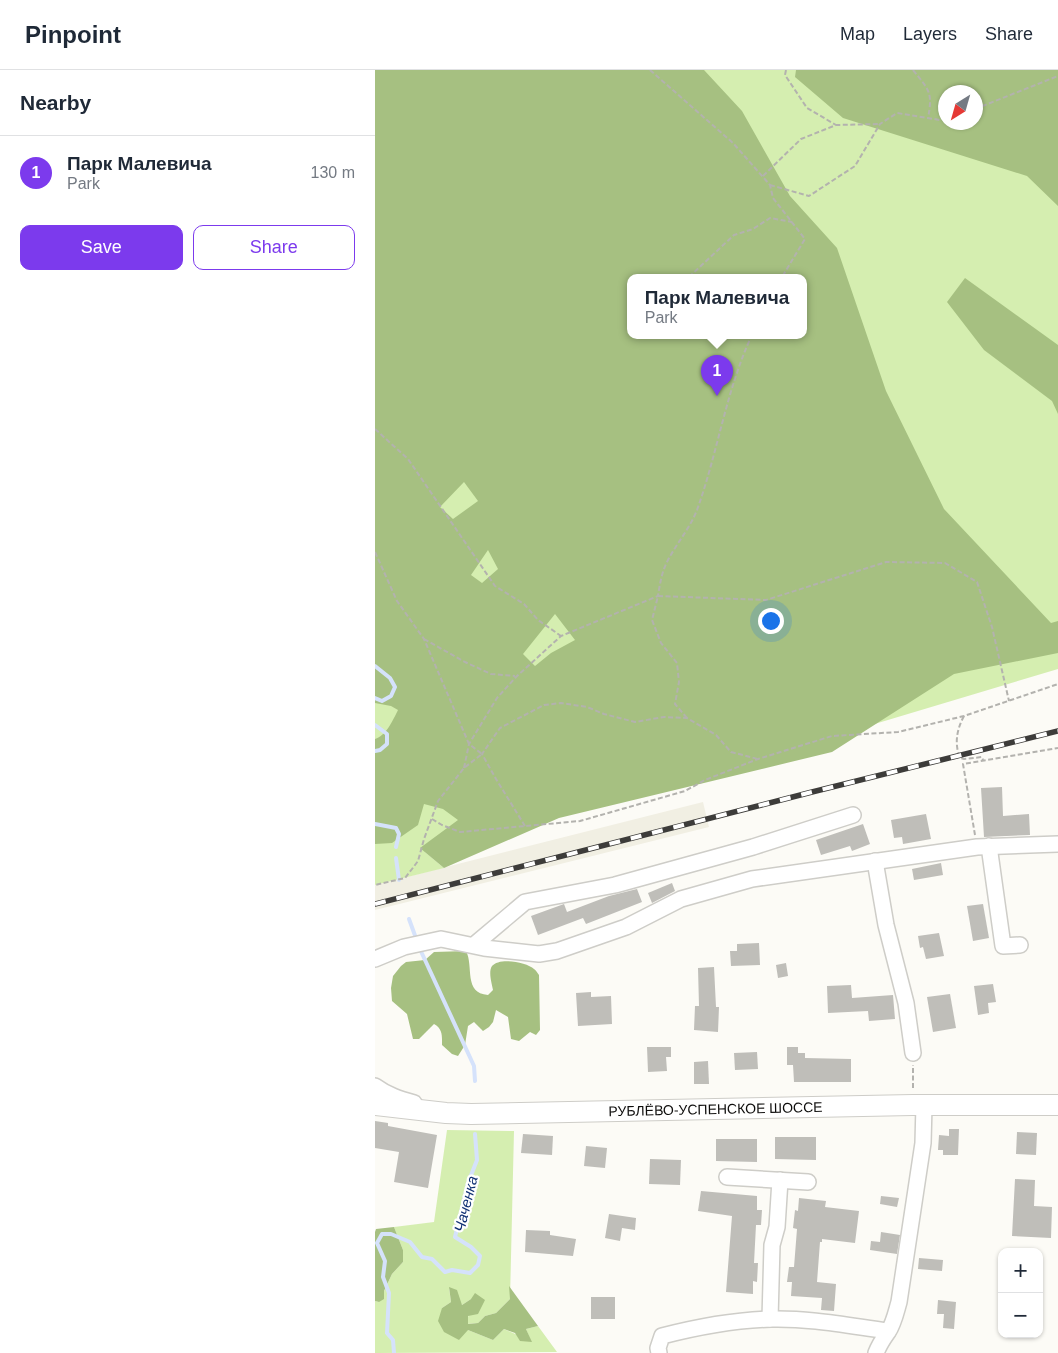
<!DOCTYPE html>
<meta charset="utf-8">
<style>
body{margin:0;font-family:Arial,sans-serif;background:#f2f2f3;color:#1f2937}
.controls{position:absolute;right:15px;bottom:15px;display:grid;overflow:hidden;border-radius:10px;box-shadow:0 1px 4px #0004}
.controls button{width:45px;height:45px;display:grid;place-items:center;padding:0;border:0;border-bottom:1px solid #e0e1e3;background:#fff;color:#1f2937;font:25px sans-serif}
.compass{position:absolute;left:563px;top:15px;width:45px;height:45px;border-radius:50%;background:#fff;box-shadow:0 1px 4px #0004;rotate:217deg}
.you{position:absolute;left:395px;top:550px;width:18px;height:18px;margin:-12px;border:4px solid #fff;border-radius:50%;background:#1a73e8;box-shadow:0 0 0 8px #1a73e833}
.badge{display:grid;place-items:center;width:32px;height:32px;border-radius:50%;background:#7c3aed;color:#fff;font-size:16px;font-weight:700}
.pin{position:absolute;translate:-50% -41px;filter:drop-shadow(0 1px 2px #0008)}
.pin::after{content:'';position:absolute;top:26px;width:18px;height:15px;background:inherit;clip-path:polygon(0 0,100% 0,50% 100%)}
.popup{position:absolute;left:252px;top:204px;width:180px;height:65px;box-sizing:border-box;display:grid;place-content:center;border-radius:10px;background:#fff;filter:drop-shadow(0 1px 4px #0005);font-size:16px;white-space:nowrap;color:#747a83}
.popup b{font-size:19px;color:#1f2937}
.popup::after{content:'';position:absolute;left:50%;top:100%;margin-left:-10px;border:10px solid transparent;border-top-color:#fff}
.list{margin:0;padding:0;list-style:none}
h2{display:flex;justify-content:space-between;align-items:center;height:65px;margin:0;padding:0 20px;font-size:21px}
h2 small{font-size:16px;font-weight:400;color:#747a83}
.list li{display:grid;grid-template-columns:32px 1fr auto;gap:15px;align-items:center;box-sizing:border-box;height:75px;padding:0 20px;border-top:1px solid #e0e1e3}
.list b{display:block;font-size:19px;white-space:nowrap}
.list p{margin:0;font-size:16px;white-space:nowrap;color:#747a83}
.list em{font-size:16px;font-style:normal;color:#747a83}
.actions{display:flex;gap:10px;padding:15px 20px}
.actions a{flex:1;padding:11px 0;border:1px solid #7c3aed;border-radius:10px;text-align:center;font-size:18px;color:#7c3aed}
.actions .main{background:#7c3aed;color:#fff}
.map{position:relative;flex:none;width:683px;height:1283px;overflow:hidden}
header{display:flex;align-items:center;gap:30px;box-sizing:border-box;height:70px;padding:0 25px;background:#fff;border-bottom:1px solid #e0e1e3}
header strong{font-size:24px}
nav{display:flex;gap:28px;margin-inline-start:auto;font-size:18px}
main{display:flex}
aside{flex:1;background:#fff}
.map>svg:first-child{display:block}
.built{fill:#f1efe3}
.green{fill:#d5eeb0;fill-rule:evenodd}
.forest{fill:#a6c081;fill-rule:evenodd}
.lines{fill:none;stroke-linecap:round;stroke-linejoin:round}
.stream{stroke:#d5e2fb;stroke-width:4}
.building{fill:#bfbeb9}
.minor-casing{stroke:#cecdc8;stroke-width:18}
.major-casing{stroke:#cecdc8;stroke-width:22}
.path{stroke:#b3b2ae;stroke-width:2;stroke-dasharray:5 2.5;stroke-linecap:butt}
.minor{stroke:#fff;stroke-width:15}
.major{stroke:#fff;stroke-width:20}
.rail-casing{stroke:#3d3c3a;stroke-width:5.5}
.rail{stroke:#fff;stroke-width:4;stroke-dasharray:11;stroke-linecap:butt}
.labels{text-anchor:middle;stroke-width:4.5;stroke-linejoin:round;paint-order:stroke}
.street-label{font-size:14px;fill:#0e0d0c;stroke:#fff}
.water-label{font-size:15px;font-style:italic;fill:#133375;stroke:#fff}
</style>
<header>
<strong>Pinpoint</strong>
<nav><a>Map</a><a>Layers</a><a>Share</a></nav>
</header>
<main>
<aside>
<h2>Nearby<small></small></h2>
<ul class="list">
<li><span class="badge">1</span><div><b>Парк Малевича</b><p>Park</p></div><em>130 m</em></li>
</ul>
<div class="actions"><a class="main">Save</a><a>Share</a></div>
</aside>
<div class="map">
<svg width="683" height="1283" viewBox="0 0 683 1283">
<rect width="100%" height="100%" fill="#fcfbf6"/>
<polygon class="built" points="328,732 334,757 0,840 0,815"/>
<g class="green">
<path d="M0,0H683V599L383,689L50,782L69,798L0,815ZM570,22H600V52H570ZM256,207H428V265H256Z"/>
<polygon points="72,1060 139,1061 135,1229 121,1243 110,1246 103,1253 92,1254 96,1229 87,1235 74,1218 76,1232 67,1238 93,1260 118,1270 129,1259 156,1271 151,1259 163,1256 182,1282 0,1283 0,1231 4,1232 17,1204 28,1192 28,1180 19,1157 59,1152"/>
</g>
<g class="forest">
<path d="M0,0H329L367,41L415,126L462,178L511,321L569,439L676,553L683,551V583L579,604L457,682L184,748L69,798L45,778L83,750L68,739L49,734L43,755L17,773L0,774V669C11,666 18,650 23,640L16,636L0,633ZM256,207H428V265H256ZM89,412L103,431L78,449L65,437ZM113,480L123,499L107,513L96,505ZM180,544L200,570L176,583L160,596L148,584Z"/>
<path d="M421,0H683V136L652,106L468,48L420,7ZM600,22V52H570V22Z"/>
<polygon points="590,208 683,275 683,344 677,331 609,280 572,232"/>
<path d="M91,881C99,896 88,923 113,925L118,920C117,914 113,902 117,896C124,887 152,892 159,899C161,900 163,904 164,905L165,960L161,965L155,962L144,971L136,969L133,947L121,940L118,952L114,957L108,961L99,952L93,956L90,975L83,986L77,984L67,975C67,966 68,959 59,954L44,969H38L32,944L17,931L16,918L18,906L26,896L31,892L50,890L59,882Z"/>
<polygon points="19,1157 28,1180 28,1192 17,1204 9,1221 9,1229 4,1232 0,1231 0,1162 1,1159"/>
<polygon points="134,1216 163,1256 151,1259 157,1272 145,1271 140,1263 129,1259 118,1270 93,1260 84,1270 69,1262 63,1251 67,1238 76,1232 74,1217 82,1220 87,1235 96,1229 100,1223 110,1230 103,1244 93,1246 93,1254 103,1253 110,1246 121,1243 135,1229"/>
</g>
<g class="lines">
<g class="stream">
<polyline points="0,596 15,608 20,617 16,626 7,631 0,628"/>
<polyline points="0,655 12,664 12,674 5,680 0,681"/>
<polyline points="0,754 21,758 24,764 21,777"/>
<polyline points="21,788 24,810"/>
<polyline points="34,849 42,871"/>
<polyline points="44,877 99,996 100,1011"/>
<polyline points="19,1283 18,1270 12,1263 14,1223 8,1207 10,1191 2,1173 7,1164 16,1164 35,1172 47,1187 57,1189 70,1202 77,1200 95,1203 103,1195 105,1186 96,1177 80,1167 93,1113 102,1090 100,1064"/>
</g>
</g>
<g class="building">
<polygon points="627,717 628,746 654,744 655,765 609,767 606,718"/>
<polygon points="551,744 556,769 528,774 527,767 519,768 516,750"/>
<polygon points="488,754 495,774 477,781 475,776 446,785 441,770"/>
<polygon points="566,793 568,805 539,810 537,799"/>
<polygon points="297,813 300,821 277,833 273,823"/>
<polygon points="262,819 267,832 211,854 208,848 163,865 156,846 189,834 192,842 234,826"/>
<polygon points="608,834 614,868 598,871 592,836"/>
<polygon points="564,863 569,886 551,889 548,877 545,878 543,866"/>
<polygon points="384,873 385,895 356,896 355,881 362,881 362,874"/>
<polygon points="411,893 413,906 403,908 401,895"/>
<polygon points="339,897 341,937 344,937 343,962 319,960 320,936 324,936 323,898"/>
<polygon points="618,914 621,932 613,933 614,943 603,945 599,916"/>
<polygon points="476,915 477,928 518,925 520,949 494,951 493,941 453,943 452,916"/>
<polygon points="216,922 216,927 236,926 237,954 203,956 201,923"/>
<polygon points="575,924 581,958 558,962 552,927"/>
<polygon points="272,977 296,977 296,987 291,987 292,1001 273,1002"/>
<polygon points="412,977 423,977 423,983 430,983 430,988 476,989 476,1012 419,1012 418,995 412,995"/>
<polygon points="382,982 383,999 360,1000 359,983"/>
<polygon points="333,991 334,1014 319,1014 319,992"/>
<polygon points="0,1051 13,1053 13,1056 62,1065 53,1118 19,1112 24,1082 0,1078"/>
<polygon points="574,1059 584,1059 583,1085 568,1085 568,1080 563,1080 564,1065 574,1066"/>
<polygon points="642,1062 662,1063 661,1085 641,1084"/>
<polygon points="148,1064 178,1066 177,1085 146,1083"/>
<polygon points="400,1067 441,1067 441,1090 400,1089"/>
<polygon points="341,1069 382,1069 382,1092 341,1091"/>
<polygon points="211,1076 232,1078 230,1098 209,1096"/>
<polygon points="275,1089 306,1090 305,1115 274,1114"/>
<polygon points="640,1109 660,1110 659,1136 677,1137 676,1168 637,1166"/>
<polygon points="326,1121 382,1126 382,1140 387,1140 386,1155 381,1155 379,1193 383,1193 382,1212 378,1211 378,1224 351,1222 357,1146 323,1141"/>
<polygon points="506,1126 524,1128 522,1137 505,1134"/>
<polygon points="424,1128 451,1131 450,1137 484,1141 480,1173 447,1169 447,1172 445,1172 442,1212 461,1214 459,1241 446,1240 447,1228 416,1226 417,1212 412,1212 414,1197 419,1197 422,1159 418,1158 420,1140 423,1141"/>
<polygon points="234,1144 261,1148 260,1160 247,1158 245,1171 230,1168"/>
<polygon points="151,1160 175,1161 175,1165 201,1169 198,1186 150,1182"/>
<polygon points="506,1162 525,1165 522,1184 495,1180 496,1171 505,1172"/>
<polygon points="544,1188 568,1190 567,1201 543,1199"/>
<rect x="216" y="1227" width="24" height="22"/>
<polygon points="563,1230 581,1232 579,1259 568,1258 569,1244 562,1244"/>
</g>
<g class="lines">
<defs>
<g id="minor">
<polyline points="614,776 628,876 645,875"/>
<polyline points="500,791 511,855 531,933 538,983"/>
<polyline points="99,875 150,832 240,815 378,777 478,745"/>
<polyline points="0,889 29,877 66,869 109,878 164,884 182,881 251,857 306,829 377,809 602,777 683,774"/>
<path d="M0,1016C12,1025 25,1029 39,1033"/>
<polyline points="352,1107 433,1112"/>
<polyline points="395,1249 397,1175 402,1157 405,1110"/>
<path d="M284,1283L283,1278L287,1266C322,1257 360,1250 396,1249C435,1248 475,1256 513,1261"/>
<path d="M501,1283C504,1275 508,1269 513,1262C519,1253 521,1242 524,1232L548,1073L549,1035"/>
</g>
<g id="major">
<path id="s1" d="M0,1035L71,1043L96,1044L538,1035H683"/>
</g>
</defs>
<use href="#minor" class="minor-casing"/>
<use href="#major" class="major-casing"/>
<g class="path">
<polyline points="275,0 358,73 395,115 398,128 430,169 407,207"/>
<polyline points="411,0 410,5 432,38 461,55"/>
<path d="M538,0C554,20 558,22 553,48"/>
<polyline points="600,39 683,6"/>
<polyline points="388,106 426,69 461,55 505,54"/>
<polyline points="395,115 434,126 480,96 505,54 522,43 565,50 570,48"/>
<polyline points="314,207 359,165 378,159 395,148 417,152"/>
<polyline points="0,359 33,389 120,516 149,534 163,550 186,566"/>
<polyline points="0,482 22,531 49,569 94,674 107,684 89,698 63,731 49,769 43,791 37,799 30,808 0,815"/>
<polyline points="49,569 90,592 116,604 140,606"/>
<path d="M589,646C582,659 579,673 585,688L589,689L607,687L608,690"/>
<polyline points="312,648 300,634 304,612 302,593 286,573 277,550 283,526 391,530 511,492 570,493 602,512 617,557 634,631"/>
<path d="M89,698L94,674L122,628L141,607L186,566L283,526C285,513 287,501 293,490C302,473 315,458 322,440C343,382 351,320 377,265"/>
<polyline points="57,749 67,755 85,762 205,751 310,721 330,710 383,689 457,666 523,662 589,646 683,614"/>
<polyline points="150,756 121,709 107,684 125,658 169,635 186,633 212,637 229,644 260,652 289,647 312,648 341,665 356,682 383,689"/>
<polyline points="600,765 588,694 683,678"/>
<polyline points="538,1018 538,995"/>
</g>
<use href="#minor" class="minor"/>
<use href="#major" class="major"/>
<defs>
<polyline id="rail" points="0,834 437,722 683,661"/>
</defs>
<use href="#rail" class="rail-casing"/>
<use href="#rail" class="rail"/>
</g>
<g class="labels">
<g class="street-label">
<text dy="5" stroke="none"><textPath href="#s1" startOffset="341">РУБЛЁВО-УСПЕНСКОЕ ШОССЕ</textPath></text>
</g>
<g class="water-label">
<text transform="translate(91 1134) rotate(-76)" y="5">Чаченка</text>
</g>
</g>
</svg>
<div class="controls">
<button>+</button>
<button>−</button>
</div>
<svg class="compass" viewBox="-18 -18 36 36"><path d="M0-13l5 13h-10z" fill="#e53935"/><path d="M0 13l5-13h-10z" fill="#747a83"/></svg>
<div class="you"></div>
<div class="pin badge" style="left:342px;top:326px">1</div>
<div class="popup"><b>Парк Малевича</b>Park</div>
</div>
</main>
